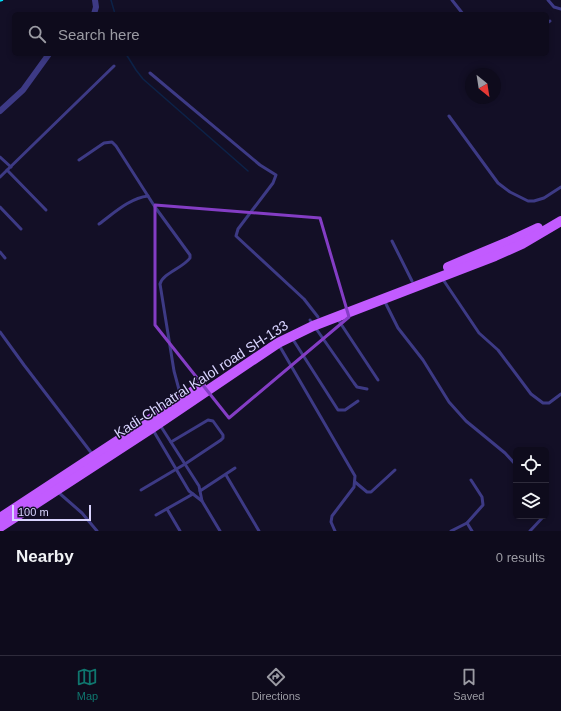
<!DOCTYPE html>
<style>
body{margin:0;font-family:Arial,sans-serif;background:#171425;color:#f1f3f6}
.controls{position:absolute;right:12px;bottom:12px;display:grid;overflow:hidden;border-radius:6px;box-shadow:0 2px 6px #0003}
.controls button{width:36px;height:36px;display:grid;place-items:center;padding:0;border:0;border-bottom:1px solid #2e2b3b;background:#0e0b1c;color:#f1f3f6;font:20px sans-serif}
.compass{position:absolute;left:465px;top:68px;width:36px;height:36px;border-radius:50%;background:#0e0b1c;box-shadow:0 2px 6px #0003;rotate:150deg}
.scale{position:absolute;left:12px;bottom:10px;width:79px;box-sizing:border-box;padding-left:4px;border:2px solid #d9d4ff;border-top:0;font-size:11px;line-height:14px;white-space:nowrap;color:#d9d4ff;-webkit-text-stroke:3px #130f26;paint-order:stroke}
.list{margin:0;padding:0;list-style:none}
h2{display:flex;justify-content:space-between;align-items:center;height:52px;margin:0;padding:0 16px;font-size:17px}
h2 small{font-size:13px;font-weight:400;color:#9b9ba3}
.icon{flex:none;width:22px;height:22px;fill:none;stroke:currentColor;stroke-width:2;stroke-linecap:round;stroke-linejoin:round}
.map{position:relative;flex:none;width:561px;height:531px;overflow:hidden}
.search{position:absolute;background:#0e0b1c;box-shadow:0 2px 6px #0003;left:12px;right:12px;top:12px;height:44px;display:flex;align-items:center;gap:10px;box-sizing:border-box;padding:0 14px;border-radius:6px;color:#9b9ba3;font-size:15px}
.sheet{height:124px;background:#0e0b1c}
nav{display:flex;justify-content:space-around;align-items:center;box-sizing:border-box;height:56px;border-top:1px solid #2e2b3b;background:#0e0b1c;font-size:11px;color:#9b9ba3}
nav a{display:grid;justify-items:center;gap:2px}
nav .on{color:#0f766e}
.map>svg:first-child{display:block}
.lines{fill:none;stroke-linecap:round;stroke-linejoin:round}
.stream{stroke:#0c2248;stroke-width:1.5}
.lane{stroke:#3d3a85;stroke-width:3}
.street{stroke:#3d3a85;stroke-width:6}
.primary{stroke:#c25bff;stroke-width:10}
.rail{stroke:#00e5ff;stroke-width:1.5;stroke-dasharray:6 5;stroke-linecap:butt}
.marked{fill:none;stroke:#843dc5;stroke-width:3;stroke-linejoin:round}
.labels{text-anchor:middle;stroke-width:3;stroke-linejoin:round;paint-order:stroke}
.street-label{font-size:14px;fill:#d9d4ff;stroke:#130f26}
</style>
<div class="map">
<svg width="561" height="531" viewBox="0 0 561 531">
<rect width="100%" height="100%" fill="#130f26"/>
<g class="lines">
<g class="stream">
<polyline points="111,0 115,14"/>
<polyline points="126,54 136,70 143,79 248,171"/>
</g>
<g class="lane">
<polyline points="452,0 463,14"/>
<polyline points="548,0 554,7 561,9"/>
<polyline points="547,23 550,21"/>
<polyline points="150,73 260,165 276,175 273,183 238,229 236,236 304,299 318,317"/>
<polyline points="449,116 498,183 510,192 528,201 534,201 544,198 561,187"/>
<polyline points="0,157 11,167"/>
<path d="M79,160L104,143L112,142L116,146L155,207L190,255V258C183,268 163,273 160,284L174,371L181,397"/>
<polyline points="7,170 46,210"/>
<polyline points="0,177 114,66"/>
<polyline points="0,207 21,229"/>
<path d="M99,224C114,213 130,198 148,196"/>
<polyline points="392,241 412,281"/>
<polyline points="0,252 5,258"/>
<polyline points="442,278 479,333 498,350 531,394 543,403 549,403 561,394"/>
<polyline points="384,300 398,328 423,360 449,402 466,421 505,453 516,465"/>
<polyline points="337,318 378,380"/>
<polyline points="310,320 354,383 357,387 367,389"/>
<polyline points="0,332 24,365 93,455"/>
<polyline points="292,338 338,410 345,410 358,401"/>
<polyline points="279,345 355,476 354,487 332,516 331,522 335,531"/>
<polyline points="160,425 199,486 202,501"/>
<polyline points="153,430 189,491 202,501 220,531"/>
<polyline points="226,475 259,531"/>
<polyline points="355,482 367,492 371,492 395,470"/>
<polyline points="141,490 185,464 221,440 223,438 223,435 213,421 208,420 171,442"/>
<polyline points="200,491 235,468"/>
<polyline points="58,492 82,513 97,531"/>
<polyline points="167,509 180,531"/>
<polyline points="156,515 193,494"/>
<polyline points="467,523 472,531"/>
<polyline points="451,531 467,523 483,505 482,497 471,480"/>
<polyline points="530,531 544,516"/>
</g>
<g class="street">
<polyline points="94,14 96,7 95,0"/>
<polyline points="0,111 23,90 49,54"/>
</g>
<g class="primary">
<polyline points="448,267 510,241 538,228"/>
<polyline points="0,518 201,386"/>
<polyline points="0,527 152,428 278,343 313,326 495,256 522,244 561,221"/>
</g>
<polyline class="rail" points="0,1 3,0"/>
</g>
<path class="marked" d="M155,205L320,218L349,317L229,418L155,325Z"/>
<g class="labels">
<g class="street-label">
<text transform="translate(201 379) rotate(-33)" y="5">Kadi-Chhatral Kalol road SH-133</text>
</g>
</g>
</svg>
<div class="controls">
<button><svg class="icon" aria-label="locate" viewBox="0 0 24 24"><circle cx="12" cy="12" r="6"/><path d="M12 2v4M12 18v4M2 12h4M18 12h4"/></svg></button>
<button><svg class="icon" aria-label="layers" viewBox="0 0 24 24"><path d="M12 4l9 5-9 5-9-5zM3 14l9 5 9-5"/></svg></button>
</div>
<svg class="compass" viewBox="-18 -18 36 36"><path d="M0-13l5 13h-10z" fill="#e53935"/><path d="M0 13l5-13h-10z" fill="#9b9ba3"/></svg>
<div class="scale">100 m</div>
<div class="search"><svg class="icon" aria-label="search" viewBox="0 0 24 24"><circle cx="10" cy="10" r="6"/><path d="M15 15l6 6"/></svg>Search here</div>
</div>
<section class="sheet">
<h2>Nearby<small>0 results</small></h2>
<ul class="list">
</ul>
</section>
<nav>
<a class="on"><svg class="icon" aria-label="map" viewBox="0 0 24 24"><path d="M3 6l6-2 6 2 6-2v14l-6 2-6-2-6 2zM9 4v14M15 6v14"/></svg>Map</a>
<a><svg class="icon" aria-label="directions" viewBox="0 0 24 24"><path d="M12 3l9 9-9 9-9-9zM9 14v-3h6M13 9l2 2-2 2"/></svg>Directions</a>
<a><svg class="icon" aria-label="saved" viewBox="0 0 24 24"><path d="M7 4h10v16l-5-4-5 4z"/></svg>Saved</a>
</nav>
